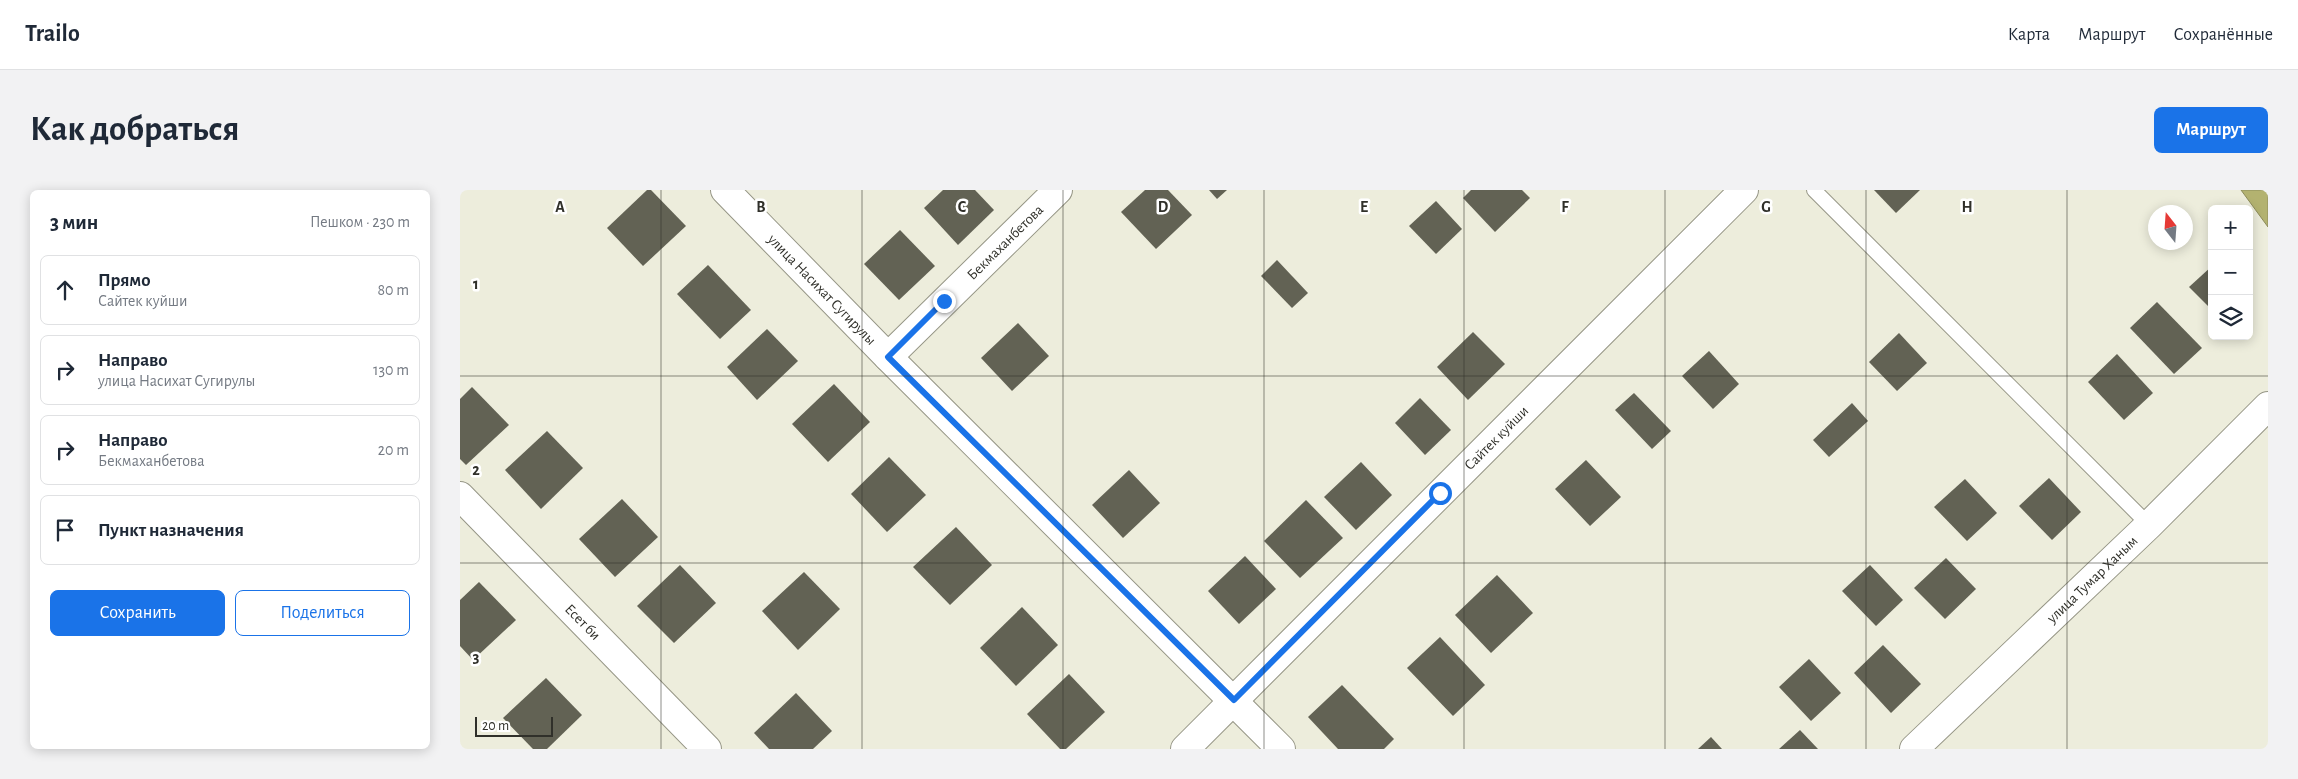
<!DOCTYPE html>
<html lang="ru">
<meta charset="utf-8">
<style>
body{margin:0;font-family:"Alegreya Sans",sans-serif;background:#f2f2f3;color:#1f2937}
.controls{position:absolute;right:15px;top:15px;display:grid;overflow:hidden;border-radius:8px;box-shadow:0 2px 12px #0003}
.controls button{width:45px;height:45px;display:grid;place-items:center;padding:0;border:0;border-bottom:1px solid #e0e1e3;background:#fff;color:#1f2937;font:25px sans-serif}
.compass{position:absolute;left:1688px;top:15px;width:45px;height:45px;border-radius:50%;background:#fff;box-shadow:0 2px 12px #0003;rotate:343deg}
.scale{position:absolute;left:15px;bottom:12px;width:78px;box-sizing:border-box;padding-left:5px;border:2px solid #30302a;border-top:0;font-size:14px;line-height:18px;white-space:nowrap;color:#30302a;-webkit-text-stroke:4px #fff;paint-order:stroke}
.stop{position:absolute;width:15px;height:15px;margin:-11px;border:4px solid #1a73e8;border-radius:50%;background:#fff}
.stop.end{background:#1a73e8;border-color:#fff;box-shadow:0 1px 5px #0008}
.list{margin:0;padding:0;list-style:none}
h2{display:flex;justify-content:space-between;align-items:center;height:65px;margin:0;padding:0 20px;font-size:21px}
h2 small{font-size:16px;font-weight:400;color:#747a83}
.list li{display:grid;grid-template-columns:32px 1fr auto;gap:15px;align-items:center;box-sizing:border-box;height:70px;margin:0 10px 10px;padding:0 10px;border:1px solid #e0e1e3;border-radius:8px}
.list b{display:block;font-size:19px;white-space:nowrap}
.list p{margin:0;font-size:16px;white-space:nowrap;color:#747a83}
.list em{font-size:16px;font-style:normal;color:#747a83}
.actions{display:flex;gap:10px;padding:15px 20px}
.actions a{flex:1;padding:11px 0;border:1px solid #1a73e8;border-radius:8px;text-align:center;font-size:18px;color:#1a73e8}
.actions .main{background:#1a73e8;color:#fff}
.icon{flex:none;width:28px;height:28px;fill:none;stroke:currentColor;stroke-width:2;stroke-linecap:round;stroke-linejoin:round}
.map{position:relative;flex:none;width:1808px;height:559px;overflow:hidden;border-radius:8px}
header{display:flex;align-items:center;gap:30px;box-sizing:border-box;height:70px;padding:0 25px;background:#fff;border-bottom:1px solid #e0e1e3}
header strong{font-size:24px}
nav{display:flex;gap:28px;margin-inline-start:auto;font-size:18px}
.intro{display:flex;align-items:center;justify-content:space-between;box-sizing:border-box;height:120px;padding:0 30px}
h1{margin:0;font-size:35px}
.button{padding:12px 22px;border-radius:8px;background:#1a73e8;color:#fff;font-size:18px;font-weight:700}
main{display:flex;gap:30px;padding:0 30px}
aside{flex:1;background:#fff;border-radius:8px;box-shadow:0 2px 12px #0003}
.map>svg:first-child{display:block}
.water{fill:#b3b270;stroke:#8c8b5b}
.building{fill:#626254}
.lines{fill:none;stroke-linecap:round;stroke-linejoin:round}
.service-casing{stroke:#969686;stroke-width:16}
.minor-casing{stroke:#969686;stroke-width:30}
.service{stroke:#fff;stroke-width:14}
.minor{stroke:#fff;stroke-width:28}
.route{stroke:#1a73e8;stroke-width:6}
.grid{fill:none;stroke:#30302a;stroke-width:1;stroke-opacity:0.55}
.labels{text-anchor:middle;stroke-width:5;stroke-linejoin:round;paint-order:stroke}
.street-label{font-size:15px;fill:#30302a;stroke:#fff}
.grid-label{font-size:16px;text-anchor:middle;font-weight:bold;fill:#30302a;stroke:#fff;stroke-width:5;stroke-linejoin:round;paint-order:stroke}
</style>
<header>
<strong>Trailo</strong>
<nav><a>Карта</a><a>Маршрут</a><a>Сохранённые</a></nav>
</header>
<div class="intro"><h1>Как добраться</h1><a class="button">Маршрут</a></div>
<main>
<aside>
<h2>3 мин<small>Пешком · 230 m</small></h2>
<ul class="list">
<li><svg class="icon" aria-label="ahead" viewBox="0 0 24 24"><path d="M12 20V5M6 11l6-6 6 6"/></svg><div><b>Прямо</b><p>Сайтек куйши</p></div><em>80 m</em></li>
<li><svg class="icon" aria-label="right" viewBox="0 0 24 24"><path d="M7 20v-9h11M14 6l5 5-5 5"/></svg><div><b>Направо</b><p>улица Насихат Сугирулы</p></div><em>130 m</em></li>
<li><svg class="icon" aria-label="right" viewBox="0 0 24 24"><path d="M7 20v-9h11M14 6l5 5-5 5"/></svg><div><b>Направо</b><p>Бекмаханбетова</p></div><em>20 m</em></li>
<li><svg class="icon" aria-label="arrive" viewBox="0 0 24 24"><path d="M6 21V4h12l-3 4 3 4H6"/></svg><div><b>Пункт назначения</b></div></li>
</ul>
<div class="actions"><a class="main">Сохранить</a><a>Поделиться</a></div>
</aside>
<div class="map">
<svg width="1808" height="559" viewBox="0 0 1808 559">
<rect width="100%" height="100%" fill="#ededdc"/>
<polygon class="water" points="1781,0 1808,0 1808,37"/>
<g class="building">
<polygon points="187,0 191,0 226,36 183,76 147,38"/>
<polygon points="483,0 515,0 534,20 498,55 464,18"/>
<polygon points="685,0 708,0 732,25 696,59 661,22"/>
<polygon points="749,0 767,0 757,9"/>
<polygon points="1011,0 1062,0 1070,8 1035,42 1003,8"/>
<polygon points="1414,0 1460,0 1436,23"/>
<polygon points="976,11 1002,39 976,64 949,36"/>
<polygon points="440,40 475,76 439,110 404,74"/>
<polygon points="817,70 848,103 832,118 801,86"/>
<polygon points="248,75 291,120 260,149 217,104"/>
<polygon points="1752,76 1752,120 1729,97"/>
<polygon points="1697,112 1742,158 1714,184 1670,138"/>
<polygon points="558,133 589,166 552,201 521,168"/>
<polygon points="307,139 338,171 297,210 267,177"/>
<polygon points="1013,142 1045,174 1008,210 977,177"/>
<polygon points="1439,143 1467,173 1437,201 1409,172"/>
<polygon points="1249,161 1279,194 1253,219 1222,186"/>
<polygon points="1657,164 1693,203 1664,230 1628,192"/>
<polygon points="374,194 410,232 368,272 332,234"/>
<polygon points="12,197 49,235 6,275 0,269 0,209"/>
<polygon points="1174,203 1211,241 1192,259 1155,220"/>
<polygon points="960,208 991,240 965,265 935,233"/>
<polygon points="1392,213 1408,231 1369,267 1353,250"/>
<polygon points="87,241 123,278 81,319 45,280"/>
<polygon points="429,267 466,305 427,342 391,304"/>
<polygon points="1126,270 1161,307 1130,336 1095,299"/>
<polygon points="901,272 932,305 896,340 864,307"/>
<polygon points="669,280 700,313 663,348 632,315"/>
<polygon points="1589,288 1621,322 1592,350 1559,316"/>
<polygon points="1505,289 1537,323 1507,351 1474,317"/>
<polygon points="162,309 198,347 155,387 119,349"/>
<polygon points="846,310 883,348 840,388 804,351"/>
<polygon points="496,337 532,375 490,415 453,377"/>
<polygon points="785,366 816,399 779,434 748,401"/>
<polygon points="1486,368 1516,399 1485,429 1454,398"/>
<polygon points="220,375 256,413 214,453 177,416"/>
<polygon points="1410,375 1443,410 1416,436 1382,401"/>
<polygon points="344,382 380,419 338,460 302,421"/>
<polygon points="1037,385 1073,423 1031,463 995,425"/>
<polygon points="19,392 56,430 13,470 0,456 0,410"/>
<polygon points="562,417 598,455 556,496 520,458"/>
<polygon points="980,447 1025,495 993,526 947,478"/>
<polygon points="1423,455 1461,494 1431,523 1394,483"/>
<polygon points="1349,469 1381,503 1351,531 1319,497"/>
<polygon points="609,484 645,522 606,559 600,559 567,524"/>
<polygon points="86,488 122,525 87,559 73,559 43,528"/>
<polygon points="882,495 934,549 924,559 878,559 848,527"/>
<polygon points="336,503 372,541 353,559 309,559 294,543"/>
<polygon points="1340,540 1358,559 1319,559"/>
<polygon points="1251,547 1262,559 1238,559"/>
</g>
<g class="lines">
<defs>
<polyline id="service" points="1354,0 1689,335"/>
<g id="minor">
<path id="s1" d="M265,0L428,167L821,559"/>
<path id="s2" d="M428,167L598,0"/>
<path id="s3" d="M0,306L247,559"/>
<path id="s4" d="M725,559L1284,0"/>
<path id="s5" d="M1454,559L1689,335L1808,216"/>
</g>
</defs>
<use href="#service" class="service-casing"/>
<use href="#minor" class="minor-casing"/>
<use href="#service" class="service"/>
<use href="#minor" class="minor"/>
</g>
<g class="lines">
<polyline class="route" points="484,111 428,167 774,510 980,303"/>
</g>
<path class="grid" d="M201,0V559M402,0V559M603,0V559M804,0V559M1004,0V559M1205,0V559M1406,0V559M1607,0V559M0,186H1808M0,373H1808"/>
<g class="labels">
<g class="street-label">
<text dy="5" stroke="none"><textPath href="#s2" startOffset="164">Бекмаханбетова</textPath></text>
<text dy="5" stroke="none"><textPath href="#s1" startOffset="139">улица Насихат Сугирулы</textPath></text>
<text dy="5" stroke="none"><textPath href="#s4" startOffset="440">Сайтек куйши</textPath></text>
<text dy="5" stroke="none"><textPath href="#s5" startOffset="246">улица Тумар Ханым</textPath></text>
<text dy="5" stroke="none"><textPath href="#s3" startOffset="176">Есет би</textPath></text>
</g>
</g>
<g class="grid-label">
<text x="100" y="22">A</text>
<text x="301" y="22">B</text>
<text x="502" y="22">C</text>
<text x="703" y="22">D</text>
<text x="904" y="22">E</text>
<text x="1105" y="22">F</text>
<text x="1306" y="22">G</text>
<text x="1507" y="22">H</text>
<text x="16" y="99">1</text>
<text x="16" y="285">2</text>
<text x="16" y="472">3</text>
</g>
</svg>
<div class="controls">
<button>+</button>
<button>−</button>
<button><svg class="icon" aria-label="layers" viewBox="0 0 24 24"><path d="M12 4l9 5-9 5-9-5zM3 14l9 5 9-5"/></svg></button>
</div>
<svg class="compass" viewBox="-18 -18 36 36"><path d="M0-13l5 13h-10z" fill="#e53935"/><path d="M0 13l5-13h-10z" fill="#747a83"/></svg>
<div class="scale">20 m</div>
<div class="stop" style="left:980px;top:303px"></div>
<div class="stop end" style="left:484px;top:111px"></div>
</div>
</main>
